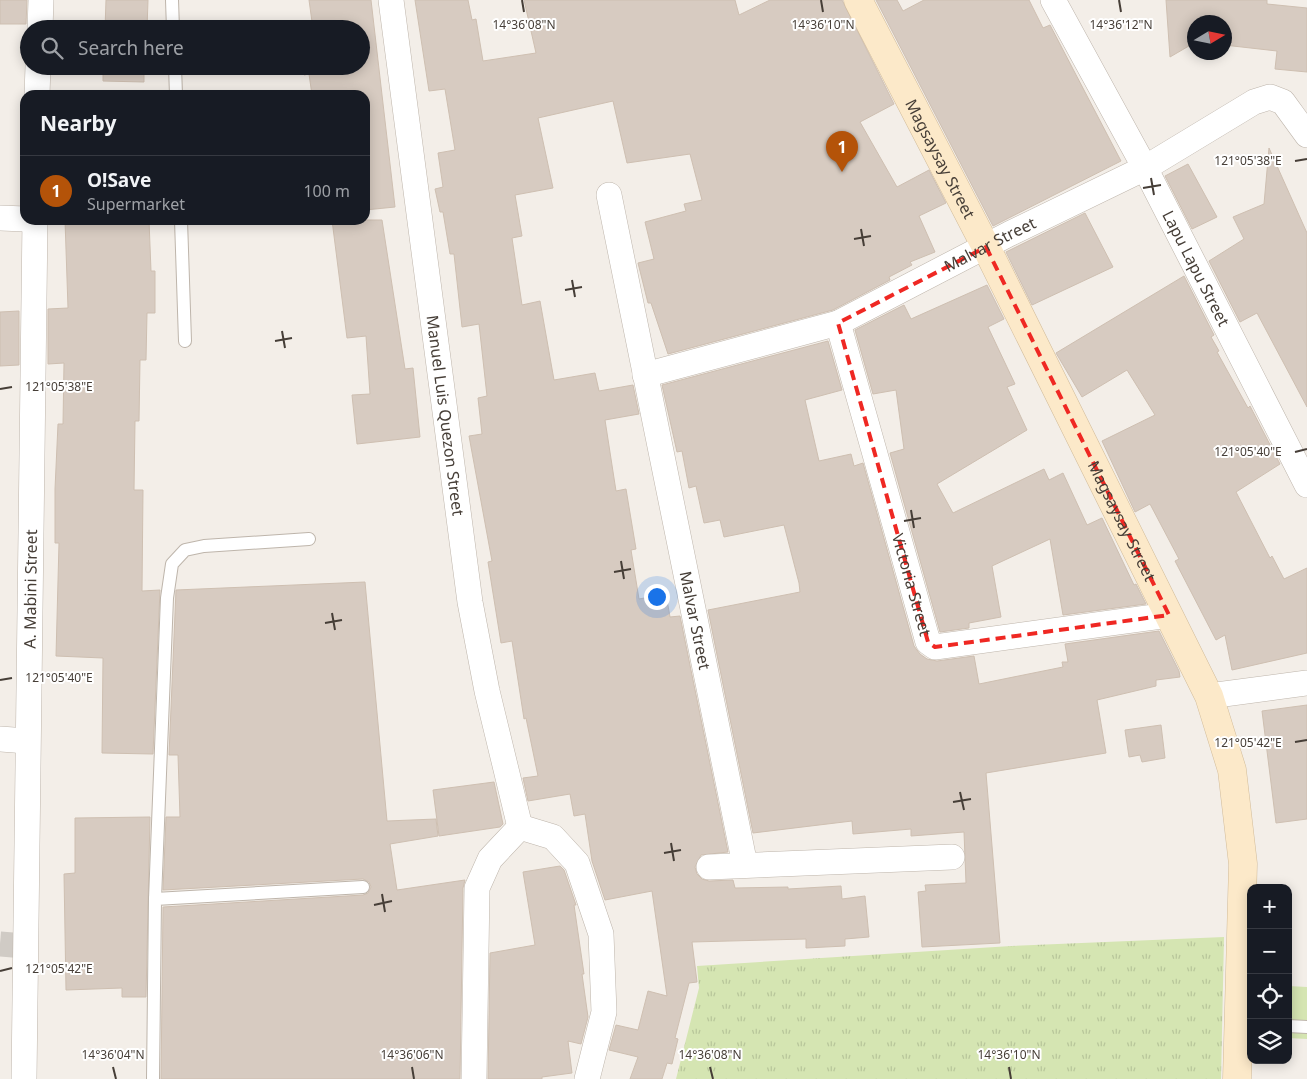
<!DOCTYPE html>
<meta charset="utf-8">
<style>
body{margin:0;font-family:"Noto Sans",sans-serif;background:#242831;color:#f1f3f6}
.controls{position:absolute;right:15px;bottom:15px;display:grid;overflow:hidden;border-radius:10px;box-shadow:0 2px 12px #0003}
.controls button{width:45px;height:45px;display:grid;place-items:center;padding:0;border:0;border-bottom:1px solid #363941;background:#171b24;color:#f1f3f6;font:25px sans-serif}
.compass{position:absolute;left:1187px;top:15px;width:45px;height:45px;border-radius:50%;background:#171b24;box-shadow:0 2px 12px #0003;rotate:80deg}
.you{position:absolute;left:656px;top:596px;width:18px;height:18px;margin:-12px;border:4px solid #fff;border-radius:50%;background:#1a73e8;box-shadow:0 0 0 8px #1a73e833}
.badge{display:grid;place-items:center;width:32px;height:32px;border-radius:50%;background:#b45309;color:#fff;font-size:16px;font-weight:700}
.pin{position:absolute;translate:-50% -41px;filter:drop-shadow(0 1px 2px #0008)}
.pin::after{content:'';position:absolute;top:26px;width:18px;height:15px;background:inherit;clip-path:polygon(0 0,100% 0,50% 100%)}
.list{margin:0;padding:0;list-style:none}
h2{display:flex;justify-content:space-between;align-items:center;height:65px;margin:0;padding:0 20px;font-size:21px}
h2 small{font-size:16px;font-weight:400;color:#9ea1a6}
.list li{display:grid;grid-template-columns:32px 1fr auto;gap:15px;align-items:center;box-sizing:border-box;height:70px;padding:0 20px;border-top:1px solid #363941}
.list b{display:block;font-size:19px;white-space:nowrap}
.list p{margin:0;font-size:16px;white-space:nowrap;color:#9ea1a6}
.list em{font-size:16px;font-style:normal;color:#9ea1a6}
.icon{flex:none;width:28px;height:28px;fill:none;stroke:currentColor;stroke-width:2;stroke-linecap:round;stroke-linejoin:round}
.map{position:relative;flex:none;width:1307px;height:1079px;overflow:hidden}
.search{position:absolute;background:#171b24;box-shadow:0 2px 12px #0003;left:20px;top:20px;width:350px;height:55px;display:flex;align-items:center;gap:12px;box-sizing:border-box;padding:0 18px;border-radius:28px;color:#9ea1a6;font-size:19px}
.panel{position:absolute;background:#171b24;box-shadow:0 2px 12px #0003;left:20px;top:90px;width:350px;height:135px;border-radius:15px}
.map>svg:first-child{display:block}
.grass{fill:url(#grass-tufts)}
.green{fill:#d5e5b2}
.building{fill:#d7cbc1;stroke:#cebfb1}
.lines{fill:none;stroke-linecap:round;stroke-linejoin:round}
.street-tunnel{stroke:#d0cbc5;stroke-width:25;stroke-dasharray:25 12;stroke-linecap:butt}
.lane-casing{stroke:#beb5ab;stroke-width:14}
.street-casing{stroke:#beb5ab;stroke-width:26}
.secondary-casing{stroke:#d1bb99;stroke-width:29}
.lane{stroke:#fff;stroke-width:12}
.street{stroke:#fff;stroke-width:25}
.secondary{stroke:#fce9c9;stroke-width:28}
.marked{fill:none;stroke:#ef2823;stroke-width:4;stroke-dasharray:10 6;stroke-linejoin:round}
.ticks{fill:none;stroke:#463e37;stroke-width:2}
.labels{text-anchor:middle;stroke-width:4;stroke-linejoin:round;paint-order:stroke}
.street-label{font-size:16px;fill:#463e37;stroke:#fff}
.ticks-label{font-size:12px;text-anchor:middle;fill:#463e37;stroke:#fff;stroke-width:4;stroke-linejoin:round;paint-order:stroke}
</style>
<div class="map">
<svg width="1307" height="1079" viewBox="0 0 1307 1079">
<defs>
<pattern id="grass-tufts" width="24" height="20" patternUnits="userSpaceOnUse" patternTransform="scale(1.25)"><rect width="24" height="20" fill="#d5e5b2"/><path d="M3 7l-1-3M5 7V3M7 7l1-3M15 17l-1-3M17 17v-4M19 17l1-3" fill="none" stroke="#b8c69a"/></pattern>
</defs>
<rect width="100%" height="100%" fill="#f3eee8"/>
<polygon class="grass" points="1224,937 1221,1079 676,1079 699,988 697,966 1011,946"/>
<polygon class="green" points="1288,986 1307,987 1307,1039 1288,1038"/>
<g class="building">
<polygon points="0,0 27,0 26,24 0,24"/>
<polygon points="106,0 148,0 147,29 105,29"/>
<polygon points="309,0 371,0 395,207 365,210 365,95 312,95 309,74 304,75 303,66 361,66 361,29 313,29"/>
<polygon points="415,0 468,0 472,20 476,19 483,61 536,53 524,0 735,0 739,15 770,0 842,0 894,104 860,122 897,187 929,170 946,203 919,216 935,252 910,262 912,265 889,277 890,280 833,310 668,354 651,303 648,303 638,263 654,259 645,222 686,211 684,204 702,200 690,154 627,163 613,101 538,118 553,188 515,195 522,236 512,238 522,305 540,301 554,380 595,373 599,391 633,385 639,414 605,420 616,491 626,489 636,549 631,550 639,599 666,594 670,617 680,616 728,852 701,855 695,867 697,874 702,879 709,881 733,880 735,888 788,887 788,889 841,886 842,899 865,896 869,937 845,939 845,946 806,948 806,939 692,942 697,982 689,983 675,1038 678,1039 672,1064 667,1063 662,1079 630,1079 638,1057 609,1050 616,1025 638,1030 648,991 667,996 652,891 605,900 592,861 585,814 574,816 570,794 528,801 523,778 538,776 526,718 524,719 512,641 501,643 488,562 492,561 469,436 482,434 478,398 487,396 479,324 462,327 454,254 450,254 443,212 440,212 435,189 443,187 438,153 455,150 445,89 429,91"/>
<polygon points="876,0 897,0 903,11 924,0 1029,0 1043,28 1050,25 1121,161 993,226"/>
<polygon points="1166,0 1267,0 1267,4 1307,8 1307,72 1275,69 1277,51 1224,45 1224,22 1194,22 1194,43 1170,57"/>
<polygon points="103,66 144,66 144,82 103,81"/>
<polygon points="1269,148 1307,233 1307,407 1257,313 1240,322 1209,261 1244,239 1233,217 1264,204"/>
<polygon points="1188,164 1217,217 1192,229 1165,176"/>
<polygon points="1085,213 1113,267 1032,305 1006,252"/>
<polygon points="65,220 149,220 151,271 155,271 155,313 147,313 146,360 140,360 139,421 135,421 134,490 143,490 142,591 160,590 153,754 102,753 103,658 56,656 59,543 55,543 55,489 58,424 63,424 64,363 48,364 48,309 68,308"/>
<polygon points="332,220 382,220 405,369 413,368 420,437 357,444 352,395 370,394 366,336 347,338"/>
<polygon points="1184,276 1214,335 1211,337 1219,351 1217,352 1248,408 1250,406 1280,464 1236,492 1270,558 1272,556 1284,579 1307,568 1307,653 1232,670 1225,635 1216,640 1175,561 1179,559 1150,504 1135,512 1102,441 1155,415 1127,370 1082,397 1056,353"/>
<polygon points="987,285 1004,319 988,327 1015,384 1007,387 1027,430 937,484 953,513 1044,469 1049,480 1063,473 1087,525 1102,518 1134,585 1136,584 1146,604 1063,615 1050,539 992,566 1001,617 969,623 969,628 940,632 890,453 904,449 896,390 873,394 855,330 904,305 911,319"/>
<polygon points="19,311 19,365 0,366 0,312"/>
<polygon points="828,341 842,390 805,400 819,461 851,454 854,466 863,463 914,646 920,654 927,659 937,661 974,656 979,684 1063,667 1062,662 1068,662 1065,644 1159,631 1179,671 1180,677 1156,680 1156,686 1097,700 1106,753 986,773 1000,943 922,947 918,892 926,891 925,885 966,883 964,832 911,836 911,829 853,834 852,821 753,833 708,610 800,592 799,583 784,525 724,537 720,520 704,523 696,486 689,488 682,451 677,452 662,385"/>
<polygon points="365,582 387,821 436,819 438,836 390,844 397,890 465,880 463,888 460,1079 161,1079 163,907 363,895 368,893 371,887 369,882 363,879 163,890 166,817 180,817 178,755 169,755 176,590"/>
<polygon points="1307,705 1307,819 1276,823 1262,711"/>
<polygon points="1161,725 1165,758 1142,762 1140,755 1129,757 1125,730"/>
<polygon points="494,782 503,824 500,827 439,836 433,790"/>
<polygon points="150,817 146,997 122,997 122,988 66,990 64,874 75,873 75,818"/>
<polygon points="560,866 564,870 576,905 574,905 584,974 582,974 588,1017 581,1044 568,1041 572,1073 542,1077 542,1079 488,1079 490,953 535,945 523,872"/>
</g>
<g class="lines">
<polyline class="street-tunnel" points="0,944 25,946"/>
<defs>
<g id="lane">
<polyline points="172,0 173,29"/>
<polyline points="175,66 176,95"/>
<polyline points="181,220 185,341"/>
<polyline points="155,899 167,598 172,564 185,550 204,546 309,539"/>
<polyline points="1288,1026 1307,1027"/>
<polyline points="153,1079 155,899 363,887"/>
</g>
<g id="street">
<path id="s1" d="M391,0L470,602L487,691L520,827"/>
<path id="s2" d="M1053,0L1145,168L1307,485"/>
<polyline points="40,29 41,0"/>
<polyline points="37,95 38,66"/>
<path id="s3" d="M609,195L745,865"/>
<polyline points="0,218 25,219"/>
<path id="s4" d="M838,323L928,642L935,647L1169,615"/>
<path id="s5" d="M645,375L838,323L1009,234L1145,168L1254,102L1270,97L1283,102L1307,135"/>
<polyline points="1209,696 1307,683"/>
<polyline points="0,739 27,741"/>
<polyline points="520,827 553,837 577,863 601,934 604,1012 587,1079"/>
<polyline points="709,867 952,857"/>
<path id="s6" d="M24,1079L35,220"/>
<polyline points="474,1079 477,888 490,859 520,827"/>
</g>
<g id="secondary">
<path id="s7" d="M858,0L986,247L1209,696L1232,770L1243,864L1237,1079"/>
</g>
</defs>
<use href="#lane" class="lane-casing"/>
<use href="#street" class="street-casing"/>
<use href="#secondary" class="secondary-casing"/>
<use href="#lane" class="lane"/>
<use href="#street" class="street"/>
<use href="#secondary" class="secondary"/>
</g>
<path class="marked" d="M986,247L1169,615L935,647L928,642L838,323Z"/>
<path class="ticks" d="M522,0L524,12M821,0L823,12M1119,0L1121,12M1295,161L1307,159M1151,178L1154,195M1143,188L1161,185M861,229L864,246M854,239L871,236M572,280L575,297M565,290L582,287M282,331L285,348M275,341L292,338M0,389L12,387M1295,452L1307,449M911,510L914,528M904,521L921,518M621,561L624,579M614,572L631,569M332,613L335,630M325,623L342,620M0,680L12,678M1295,742L1307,740M960,792L964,810M953,802L971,799M671,843L674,861M664,853L681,850M382,894L385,912M374,905L392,901M0,971L12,968M113,1067L116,1079M412,1067L414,1079M710,1067L713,1079M1009,1067L1011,1079"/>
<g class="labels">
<g class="street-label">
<text dy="6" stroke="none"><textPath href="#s7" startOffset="179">Magsaysay Street</textPath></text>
<text dy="6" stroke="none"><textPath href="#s5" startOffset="371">Malvar Street</textPath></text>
<text dy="6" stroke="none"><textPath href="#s2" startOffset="304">Lapu Lapu Street</textPath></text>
<text dy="6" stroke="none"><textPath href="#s1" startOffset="419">Manuel Luis Quezon Street</textPath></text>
<text dy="6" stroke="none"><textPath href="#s7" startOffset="584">Magsaysay Street</textPath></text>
<text dy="6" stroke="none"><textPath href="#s4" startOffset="272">Victoria Street</textPath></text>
<text dy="6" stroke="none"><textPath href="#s6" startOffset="490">A. Mabini Street</textPath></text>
<text dy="6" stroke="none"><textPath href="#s3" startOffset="434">Malvar Street</textPath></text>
</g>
</g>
<g class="ticks-label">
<text x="524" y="29">14°36'08"N</text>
<text x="823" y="29">14°36'10"N</text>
<text x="1121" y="29">14°36'12"N</text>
<text x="1248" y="165">121°05'38"E</text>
<text x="59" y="391">121°05'38"E</text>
<text x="1248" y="456">121°05'40"E</text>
<text x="59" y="682">121°05'40"E</text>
<text x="1248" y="747">121°05'42"E</text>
<text x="59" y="973">121°05'42"E</text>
<text x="113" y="1059">14°36'04"N</text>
<text x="412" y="1059">14°36'06"N</text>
<text x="710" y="1059">14°36'08"N</text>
<text x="1009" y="1059">14°36'10"N</text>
</g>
</svg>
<div class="controls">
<button>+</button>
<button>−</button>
<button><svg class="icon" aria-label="locate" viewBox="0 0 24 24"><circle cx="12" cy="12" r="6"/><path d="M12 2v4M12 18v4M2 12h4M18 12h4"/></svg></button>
<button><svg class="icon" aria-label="layers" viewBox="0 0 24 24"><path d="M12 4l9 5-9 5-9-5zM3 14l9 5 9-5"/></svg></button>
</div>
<svg class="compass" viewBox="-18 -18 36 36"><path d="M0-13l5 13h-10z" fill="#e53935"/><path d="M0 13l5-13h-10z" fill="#9ea1a6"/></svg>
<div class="you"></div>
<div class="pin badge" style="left:842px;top:172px">1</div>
<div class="search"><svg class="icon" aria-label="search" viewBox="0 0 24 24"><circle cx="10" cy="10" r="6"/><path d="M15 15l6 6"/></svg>Search here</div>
<section class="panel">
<h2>Nearby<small></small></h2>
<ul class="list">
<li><span class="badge">1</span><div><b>O!Save</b><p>Supermarket</p></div><em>100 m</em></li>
</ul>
</section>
</div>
